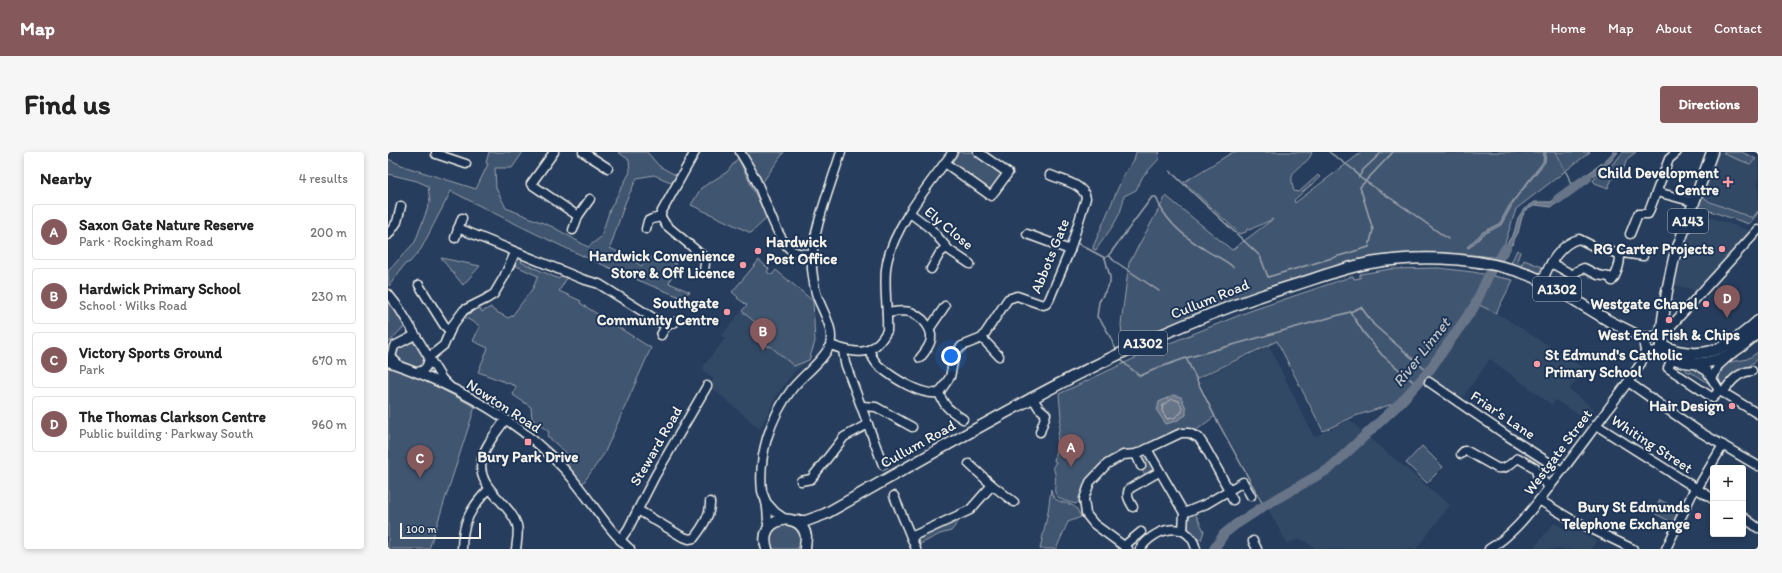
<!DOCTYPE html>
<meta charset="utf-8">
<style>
body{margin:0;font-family:Itim,sans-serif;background:#f6f6f6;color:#222}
.controls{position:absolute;right:12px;bottom:12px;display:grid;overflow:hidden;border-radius:4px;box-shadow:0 2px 6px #0003}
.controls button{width:36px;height:36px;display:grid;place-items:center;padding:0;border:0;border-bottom:1px solid #e0e0e0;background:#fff;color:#222;font:20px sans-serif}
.scale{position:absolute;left:12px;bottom:10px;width:81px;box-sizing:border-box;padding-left:4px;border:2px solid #f4f1e8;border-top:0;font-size:11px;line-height:14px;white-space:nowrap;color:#f4f1e8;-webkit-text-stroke:3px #1d3557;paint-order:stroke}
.you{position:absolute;left:563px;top:204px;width:14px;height:14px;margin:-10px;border:3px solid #fff;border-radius:50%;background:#1a73e8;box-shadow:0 0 0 6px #1a73e833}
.badge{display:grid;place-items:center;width:26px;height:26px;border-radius:50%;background:#85585c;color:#fff;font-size:13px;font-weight:700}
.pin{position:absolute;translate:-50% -33px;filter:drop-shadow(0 1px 2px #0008)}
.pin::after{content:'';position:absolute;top:21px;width:14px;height:12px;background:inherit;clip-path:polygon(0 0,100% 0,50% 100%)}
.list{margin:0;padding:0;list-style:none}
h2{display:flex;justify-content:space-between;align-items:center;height:52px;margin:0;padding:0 16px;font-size:17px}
h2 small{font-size:13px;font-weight:400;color:#767676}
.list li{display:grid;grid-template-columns:26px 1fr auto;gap:12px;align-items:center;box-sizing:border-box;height:56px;margin:0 8px 8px;padding:0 8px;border:1px solid #e0e0e0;border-radius:4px}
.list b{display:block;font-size:15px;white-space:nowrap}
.list p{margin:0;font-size:13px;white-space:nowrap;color:#767676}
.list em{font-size:13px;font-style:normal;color:#767676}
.map{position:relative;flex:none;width:1370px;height:397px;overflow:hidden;border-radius:4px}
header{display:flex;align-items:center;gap:24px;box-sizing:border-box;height:56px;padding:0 20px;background:#85585c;color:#fff}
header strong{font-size:19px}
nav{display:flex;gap:22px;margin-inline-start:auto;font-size:14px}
.intro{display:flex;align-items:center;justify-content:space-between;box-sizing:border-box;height:96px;padding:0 24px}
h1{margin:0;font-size:28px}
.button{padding:10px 18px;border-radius:4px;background:#85585c;color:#fff;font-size:14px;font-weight:700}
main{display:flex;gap:24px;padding:0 24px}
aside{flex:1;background:#fff;border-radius:4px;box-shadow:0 2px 6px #0003}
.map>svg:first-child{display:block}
.built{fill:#334966}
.green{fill:#40546f;stroke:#9aa2ac}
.water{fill:#677588;stroke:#9fa7ae}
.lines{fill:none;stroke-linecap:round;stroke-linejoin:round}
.shore{stroke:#bcbfc2;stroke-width:1}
.stream{stroke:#9fa7ae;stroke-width:1.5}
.river{stroke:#677588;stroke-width:10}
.minor-casing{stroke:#f4f1e8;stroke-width:11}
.major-casing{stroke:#f4f1e8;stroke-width:13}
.minor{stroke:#1d3557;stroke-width:8}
.major{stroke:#1d3557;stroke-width:10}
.poi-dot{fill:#ff9aa2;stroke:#1d3557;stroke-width:1.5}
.labels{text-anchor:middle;stroke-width:4;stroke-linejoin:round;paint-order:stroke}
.shield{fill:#1d3557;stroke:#b4b9bc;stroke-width:1}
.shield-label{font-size:14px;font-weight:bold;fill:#f4f1e8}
.poi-label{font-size:15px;font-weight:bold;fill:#f4f1e8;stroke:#1d3557;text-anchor:end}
.street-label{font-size:15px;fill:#f4f1e8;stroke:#1d3557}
.water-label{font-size:16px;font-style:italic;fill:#bcbfc2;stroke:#1d3557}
</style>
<header>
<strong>Map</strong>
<nav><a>Home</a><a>Map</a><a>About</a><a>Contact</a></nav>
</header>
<div class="intro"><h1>Find us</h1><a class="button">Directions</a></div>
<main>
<aside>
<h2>Nearby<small>4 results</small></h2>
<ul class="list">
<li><span class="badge">A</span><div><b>Saxon Gate Nature Reserve</b><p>Park · Rockingham Road</p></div><em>200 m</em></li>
<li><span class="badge">B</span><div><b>Hardwick Primary School</b><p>School · Wilks Road</p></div><em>230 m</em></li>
<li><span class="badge">C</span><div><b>Victory Sports Ground</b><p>Park</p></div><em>670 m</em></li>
<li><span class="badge">D</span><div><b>The Thomas Clarkson Centre</b><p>Public building · Parkway South</p></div><em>960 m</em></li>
</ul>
</aside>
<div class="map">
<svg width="1370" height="397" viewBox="0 0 1370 397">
<rect width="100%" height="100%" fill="#263d5d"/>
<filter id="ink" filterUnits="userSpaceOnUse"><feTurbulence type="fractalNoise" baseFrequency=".025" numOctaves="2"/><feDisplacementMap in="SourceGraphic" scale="8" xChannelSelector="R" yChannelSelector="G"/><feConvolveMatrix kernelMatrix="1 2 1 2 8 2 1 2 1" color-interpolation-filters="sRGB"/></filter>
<g filter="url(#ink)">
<g class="built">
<polygon points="1330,0 1336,0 1337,2 1362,12 1368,7 1370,8 1370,59 1364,65 1322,50 1314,45"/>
<polygon points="1310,55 1319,58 1318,64 1365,80 1308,141 1303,137 1286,133"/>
<polygon points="388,118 425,149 427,190 421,208 406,220 390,241 372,277 321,233 326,227 316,219 316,213 337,187 333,184"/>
<polygon points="1085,150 1117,166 1197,217 1181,237 1207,258 1200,268 1167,248 1164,253 1102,207 1072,249 1036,221"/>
<polygon points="881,194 926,285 962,268 986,290 1062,353 1028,397 929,397 913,387 899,391 828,264 811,228"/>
<polygon points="1166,371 1179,378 1181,374 1208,389 1203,397 1145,397"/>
</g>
<g class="green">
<path d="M101,0H135L124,16H107L108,36L118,56L165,75L200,95L213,85L222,57L242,20L241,8L230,0H259L271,14L293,26L287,32L266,23L249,26L237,51L222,96L242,106L253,114L270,99L288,112L281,131L302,140L292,145C214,115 138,78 63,39L33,97L22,110L17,112L1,134L0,119L27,90L42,50L40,34L29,29L0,22V7L18,15L88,37L100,12L98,11Z"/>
<polygon points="356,0 396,0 374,31"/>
<polygon points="568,0 587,0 614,20 616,24 604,40 564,12 564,6"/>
<path d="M748,0H772L770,5L772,6L755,24L748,38L736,44C734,66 719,81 708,98L705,97V95L736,22L746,8Z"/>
<path d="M845,0H924C919,18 897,11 906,39L911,40L930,23L932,25L906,48L907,51L974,0H1202L1128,57L1112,106C1071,100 1021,100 980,106L814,159L735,196L733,172L741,111L778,44L844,98L885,67L861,78L859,77L858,80L852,82L796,30Z"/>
<polygon points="1235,0 1248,0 1239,7 1234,21 1227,20 1220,36 1207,31 1205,28 1228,9"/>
<polygon points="1336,0 1354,0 1368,7 1362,12 1336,2"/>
<polygon points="350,6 379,66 363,81 303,53 313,36 339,20"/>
<polygon points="1314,44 1322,50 1362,65 1365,65 1370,59 1370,61 1361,72 1310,55"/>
<polygon points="1129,98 1132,100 1129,109 1134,112 1136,108 1154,115 1151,122 1123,111"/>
<polygon points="131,105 135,106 133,110 171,127 174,122 180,124 171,139 193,149 192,151 263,196 216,302 193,334 179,315 183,305 159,284 161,280 144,267 143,255 125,243 128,234 90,220 100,196 85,189 92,174 76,165 91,155 94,160 103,155 105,158 120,166 124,164 145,136 150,124 126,113"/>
<polygon points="53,106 92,114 75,133"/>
<polygon points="371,108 381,117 379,120 384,123 388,118 425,149 427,190 421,208 406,214 382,194 380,195 376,186 378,183 377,179 354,159 359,153 349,146 350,145 344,140"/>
<path d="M1050,116L1085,120L1125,128L1108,161L1085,150L1067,179L1034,221L1008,251L967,264L935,279L889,189L808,227L827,264L806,280L794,276L747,298H736L721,305L705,321L695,345L688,352C653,344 674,336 665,315L668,310L666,309L673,265L671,242L762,199L862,159L965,124L966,127L972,126V122L1003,117Z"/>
<path d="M0,150L7,155L16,171L15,177C8,180 7,187 0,190Z"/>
<path d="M24,190L28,193L37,207L33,216C25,216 13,212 8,207L9,197Z"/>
<path d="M1370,200V207L1335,235C1329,227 1330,216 1340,211C1346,208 1353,209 1359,207C1363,205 1367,202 1370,200Z"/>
<polygon points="1298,214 1313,216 1323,233 1308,223 1298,219"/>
<polygon points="0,215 36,228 87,255 41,397 0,397"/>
<polygon points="1034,294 1055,315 1039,331 1018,311"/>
<polygon points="757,302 761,304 767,316 766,320 758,325 755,319 757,316 752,304"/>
<path d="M663,337C665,354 680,348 688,356C690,358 691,362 693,365L680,370L668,397H652L660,360Z"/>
<polygon points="1272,348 1293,359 1287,372 1266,361"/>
<polygon points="807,361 816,379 813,388 810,387 800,377 801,363"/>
<polygon points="574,365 563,379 552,382 532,392 529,387"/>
<path d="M393,373C407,372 418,384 409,397H385C380,387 383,378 393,373Z"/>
</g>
<g class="water">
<polygon points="1156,0 1158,0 1157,10 1128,46 1113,73 1096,82 1081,96 1079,95 1095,80 1112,71 1121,54 1155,10"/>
<path d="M1167,0H1168C1178,26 1197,35 1163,55L1148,53L1138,58L1134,65L1130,81L1124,91L1125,92L1123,93L1112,107L1109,106L1126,81L1130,66L1136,57L1147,50H1163L1177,39L1183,33L1180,24Z"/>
<path d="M1225,0H1230L1222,10L1186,40C1191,23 1214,15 1225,0Z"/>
<polygon points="785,243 793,245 798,256 798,263 788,269 778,272 769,259 771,250"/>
</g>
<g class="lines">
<polygon class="shore" points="785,247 791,249 794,256 794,260 786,266 779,267 774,259 775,253"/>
<g class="stream">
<polyline points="941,0 966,18 971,25 1017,56 1060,87"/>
<polyline points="782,19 872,104 880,125 981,95 985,78 972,35 1005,0"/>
<polyline points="971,25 975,18 994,0"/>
<polyline points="687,90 717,106"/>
<polyline points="721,103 725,108 771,139"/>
<polyline points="962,160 976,181 994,203 1029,233"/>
<path d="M729,199C722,187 720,175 709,165L711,150L722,131V125L717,106L721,103L764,45H768C776,68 795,84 816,97C826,104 835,106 845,115"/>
<polyline points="733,206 736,211 752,224 770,216 798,206 962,160 973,155 986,173 1040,220"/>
<polyline points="798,206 826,263 876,354"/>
</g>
<g class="river">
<polyline points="1170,47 1199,26"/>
<polyline points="826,397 836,382 847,373 876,354 941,317 1011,252 1040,220 1086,155 1104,116 1118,96"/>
</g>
<defs>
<g id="minor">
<polyline points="48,0 48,2 78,12"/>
<polyline points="166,0 143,32 190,64"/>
<polyline points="195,0 220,16"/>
<polyline points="307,0 273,61 273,65 278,73 315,104 317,110 316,120"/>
<path d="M352,0C359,11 366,23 371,35C378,51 390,88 403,98C409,102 417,102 424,102"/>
<polyline points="557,11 603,44 620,21 590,0"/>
<polyline points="1269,40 1306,50"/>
<polyline points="522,61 543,77 561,98 582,112"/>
<polyline points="70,76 194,127 211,132 278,174"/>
<polyline points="258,77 260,69 264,67 273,65"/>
<polyline points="185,78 190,64 202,47"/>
<polyline points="639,82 682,98"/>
<polyline points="1242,82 1250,62 1260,62 1281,7 1289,0"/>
<polyline points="0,83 9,70 13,54"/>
<polyline points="67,86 74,66"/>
<polyline points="1231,102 1235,101 1255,104"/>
<polyline points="1163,111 1185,123 1189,119 1196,116 1210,123 1226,126"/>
<polyline points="543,117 552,101 558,96"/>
<path d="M1155,129C1160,113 1173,91 1191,87L1205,94L1231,102C1234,110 1228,123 1224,129"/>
<polyline points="31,133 56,173 62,179"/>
<polyline points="0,142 11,156 54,227 61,234"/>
<path d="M499,161C506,160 515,158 522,160C527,161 531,165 535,168C549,183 543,193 532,206"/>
<polyline points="1282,175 1370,78"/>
<polyline points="542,176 557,154"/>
<polyline points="273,183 278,174 287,170"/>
<polyline points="594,186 611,204"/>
<path d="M442,193C468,202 484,206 499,179C500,158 496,138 498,117C502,79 542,31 565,0"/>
<polyline points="455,198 457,211 495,313"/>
<path d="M481,198C484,204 486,210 491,214C505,226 533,244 551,241C557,256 562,258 575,267"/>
<polyline points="1284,206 1280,216 1325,246 1331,238"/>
<path d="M0,210C65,232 129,267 176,317C200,343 216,374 242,397"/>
<polyline points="10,212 3,205 6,194 27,183"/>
<polyline points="1307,212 1319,219 1331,238 1370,262"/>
<path d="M27,220C37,220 40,214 41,205L56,193L64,174L76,158L98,147L106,142L116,125L127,101"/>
<polyline points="1326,223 1330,214 1341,204"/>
<polyline points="1041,230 1118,283 1174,319"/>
<polyline points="1240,230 1312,280 1370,314"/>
<path d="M551,241L562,225L567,201L574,194L594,186L620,147L629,144L655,153L658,152L661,148L682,98L698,46C696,32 673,28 662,23"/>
<path d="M1335,241C1342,230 1350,220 1364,219"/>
<polyline points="644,245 651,256 658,262 652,280"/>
<polyline points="474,254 488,255 524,275"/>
<path d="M117,268C109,280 97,293 94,307C87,336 122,350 129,373C131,380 129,389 128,397"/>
<polyline points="1208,273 1325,347"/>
<polyline points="759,297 796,361 795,379"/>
<polyline points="748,302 753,314"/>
<path d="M1073,302L1076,299H1079L1109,316C1118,318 1123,311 1130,306L1147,316L1150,325L1162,335"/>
<polyline points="581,312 604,333 626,350"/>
<polyline points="413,329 423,327 456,285 480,272"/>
<polyline points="1309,337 1335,293"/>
<polyline points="840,339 845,348"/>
<polyline points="506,344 528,397"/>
<polyline points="1151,348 1181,366 1245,397"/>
<polyline points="378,350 387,360 397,367"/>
<path d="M745,355C741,348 738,344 741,337L771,320"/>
<path d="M250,358L293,384L301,387L306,386C314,376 323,363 322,350"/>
<polyline points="796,361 818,352 855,330 863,344"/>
<polyline points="1355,365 1370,376"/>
<path d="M380,377C380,368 380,359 378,350C377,346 375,343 374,339C370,303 382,266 404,237C414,224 437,207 442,193C447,176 433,157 428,141C426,134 425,125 424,117C422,84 443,33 453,0"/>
<polyline points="523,385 582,358 604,333"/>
<polyline points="232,388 240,377 267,324 319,234"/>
<polyline points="865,389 869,397"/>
<polyline points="736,394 753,380"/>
<path d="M74,397C74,371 83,355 101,337"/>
<polyline points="740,397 706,372 698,362 696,347 702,330 719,312 735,303 748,302 759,297 793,281 801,281 811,286 817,295 841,338"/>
<path d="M752,397C766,376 800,366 808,397"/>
<path d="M1101,397C1127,382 1144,357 1163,333C1189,300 1214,265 1240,230L1253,211L1258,197"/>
<polyline points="1278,397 1307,336"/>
</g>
<g id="major">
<circle cx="1265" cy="193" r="8"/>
<polyline points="1272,189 1279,139 1286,106 1324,0"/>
<path d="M1273,191C1280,197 1286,199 1295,200C1326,206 1348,189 1370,169"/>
<path d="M1267,200C1277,203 1287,208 1297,210C1325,216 1351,199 1370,180"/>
<path d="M406,369H418L437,362C587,278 735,186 900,135C927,127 954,116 982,111C1036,102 1105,105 1155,129L1221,169L1253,185L1260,186"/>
<path d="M379,397C368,366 412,356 418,384C418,388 417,393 417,397"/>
</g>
</defs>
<use href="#minor" class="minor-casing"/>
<use href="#major" class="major-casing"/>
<use href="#minor" class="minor"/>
<use href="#major" class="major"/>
</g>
</g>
<g class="poi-dot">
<path d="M1338 24h4v4h4v4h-4v4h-4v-4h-4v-4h4z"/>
<circle cx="1334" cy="97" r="4"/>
<circle cx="370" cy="99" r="4"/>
<circle cx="355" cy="113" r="4"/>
<circle cx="1318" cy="152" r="4"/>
<circle cx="339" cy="160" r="4"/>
<circle cx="1281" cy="168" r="4"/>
<circle cx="1149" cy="212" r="4"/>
<circle cx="1344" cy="254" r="4"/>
<rect x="136" y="286" width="8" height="8" rx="2"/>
<circle cx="1310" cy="364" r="4"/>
</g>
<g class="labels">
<g class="shield">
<rect x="1280" y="57" width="40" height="24" rx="3"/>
<rect x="1145" y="125" width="48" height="24" rx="3"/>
<rect x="731" y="179" width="48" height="24" rx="3"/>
</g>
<g class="shield-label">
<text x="1300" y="74">A143</text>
<text x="1169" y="142">A1302</text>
<text x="755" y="196">A1302</text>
</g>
<g class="poi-label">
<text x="1331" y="26">Child Development<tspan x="1331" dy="17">Centre</tspan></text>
<text x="378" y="95" text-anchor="start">Hardwick<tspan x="378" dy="17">Post Office</tspan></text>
<text x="1326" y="102">RG Carter Projects</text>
<text x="347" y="109">Hardwick Convenience<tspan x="347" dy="17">Store &amp; Off Licence</tspan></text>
<text x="331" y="156">Southgate<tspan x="331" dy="17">Community Centre</tspan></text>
<text x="1310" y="157">Westgate Chapel</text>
<text x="1281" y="188" text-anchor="middle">West End Fish &amp; Chips</text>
<text x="1157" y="208" text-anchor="start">St Edmund's Catholic<tspan x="1157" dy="17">Primary School</tspan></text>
<text x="1336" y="259">Hair Design</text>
<text x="140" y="310" text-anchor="middle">Bury Park Drive</text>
<text x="1302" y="360">Bury St Edmunds<tspan x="1302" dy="17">Telephone Exchange</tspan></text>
</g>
<g class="street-label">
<text transform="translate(561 76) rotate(40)" y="5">Ely Close</text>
<text transform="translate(662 104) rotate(-68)" y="5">Abbots Gate</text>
<text transform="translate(822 147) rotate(-22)" y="5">Cullum Road</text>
<text transform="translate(116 254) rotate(33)" y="5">Nowton Road</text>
<text transform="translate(1115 263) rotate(34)" y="5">Friar's Lane</text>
<text transform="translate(530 292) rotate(-29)" y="5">Cullum Road</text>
<text transform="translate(1264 292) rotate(33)" y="5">Whiting Street</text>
<text transform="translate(268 294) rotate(-60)" y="5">Steward Road</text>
<text transform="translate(1170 300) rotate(-53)" y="5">Westgate Street</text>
</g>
<g class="water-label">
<text transform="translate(1033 200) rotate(-52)" y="6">River Linnet</text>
</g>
</g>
</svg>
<div class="controls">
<button>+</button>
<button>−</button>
</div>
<div class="scale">100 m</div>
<div class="you"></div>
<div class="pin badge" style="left:683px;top:315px">A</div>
<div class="pin badge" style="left:375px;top:199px">B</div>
<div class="pin badge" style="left:32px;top:326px">C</div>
<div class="pin badge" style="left:1339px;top:166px">D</div>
</div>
</main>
